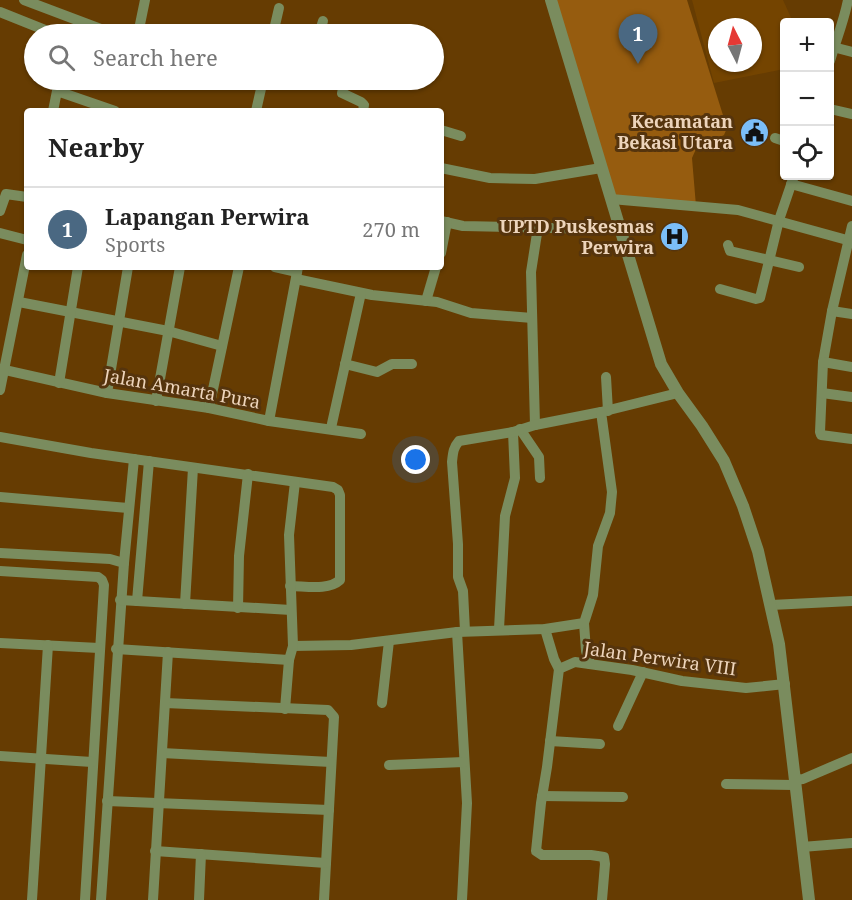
<!DOCTYPE html>
<meta charset="utf-8">
<style>
body{margin:0;font-family:"Noto Serif",serif;background:#f2f2f2;color:#222}
.controls{position:absolute;right:18px;top:18px;display:grid;overflow:hidden;border-radius:6px;box-shadow:0 2px 4px #0004}
.controls button{width:54px;height:54px;display:grid;place-items:center;padding:0;border:0;border-bottom:2px solid #e0e0e0;background:#fff;color:#222;font:30px sans-serif}
.compass{position:absolute;left:708px;top:18px;width:54px;height:54px;border-radius:50%;background:#fff;box-shadow:0 2px 4px #0004;rotate:354deg}
.you{position:absolute;left:416px;top:460px;width:21px;height:21px;margin:-15px;border:4px solid #fff;border-radius:50%;background:#1a73e8;box-shadow:0 0 0 9px #1a73e833}
.badge{display:grid;place-items:center;width:39px;height:39px;border-radius:50%;background:#4a6882;color:#fff;font-size:20px;font-weight:700}
.pin{position:absolute;translate:-50% -50px;filter:drop-shadow(0 2px 3px #0008)}
.pin::after{content:'';position:absolute;top:32px;width:21px;height:18px;background:inherit;clip-path:polygon(0 0,100% 0,50% 100%)}
.list{margin:0;padding:0;list-style:none}
h2{display:flex;justify-content:space-between;align-items:center;height:78px;margin:0;padding:0 24px;font-size:26px}
h2 small{font-size:20px;font-weight:400;color:#767676}
.list li{display:grid;grid-template-columns:39px 1fr auto;gap:18px;align-items:center;box-sizing:border-box;height:84px;padding:0 24px;border-top:2px solid #e0e0e0}
.list b{display:block;font-size:22px;white-space:nowrap}
.list p{margin:0;font-size:20px;white-space:nowrap;color:#767676}
.list em{font-size:20px;font-style:normal;color:#767676}
.icon{flex:none;width:33px;height:33px;fill:none;stroke:currentColor;stroke-width:2;stroke-linecap:round;stroke-linejoin:round}
.map{position:relative;flex:none;width:852px;height:900px;overflow:hidden}
.search{position:absolute;background:#fff;box-shadow:0 2px 4px #0004;left:24px;top:24px;width:420px;height:66px;display:flex;align-items:center;gap:15px;box-sizing:border-box;padding:0 21px;border-radius:33px;color:#767676;font-size:22px}
.panel{position:absolute;background:#fff;box-shadow:0 2px 4px #0004;left:24px;top:108px;width:420px;height:162px;border-radius:6px}
.map>svg:first-child{display:block}
.built{fill:#744400;fill-rule:evenodd}
.green{fill:#965c0f}
.lines{fill:none;stroke-linecap:round;stroke-linejoin:round}
.minor{stroke:#7a8c5e;stroke-width:10}
.tertiary{stroke:#7a8c5e;stroke-width:12}
.labels{text-anchor:middle;stroke-width:6;stroke-linejoin:round;paint-order:stroke}
.poi-label{font-size:18px;font-weight:bold;fill:#edd4bb;stroke:#55340d;text-anchor:end}
.street-label{font-size:18px;fill:#edd4bb;stroke:#55340d}
</style>
<div class="map">
<svg width="852" height="900" viewBox="0 0 852 900">
<rect width="100%" height="100%" fill="#663c02"/>
<path class="built" d="M692,0H783L793,22H784V69L714,83ZM717,27H753V63H717Z"/>
<polygon class="green" points="551,0 687,0 727,128 724,135 696,149 692,158 696,206 611,199"/>
<g class="lines">
<g class="minor">
<polyline points="24,0 114,34"/>
<polyline points="0,12 55,34"/>
<polyline points="138,34 145,0"/>
<polyline points="273,34 279,8"/>
<polyline points="319,34 323,21"/>
<polyline points="833,47 852,52"/>
<path d="M830,61C836,40 844,21 848,0"/>
<polyline points="345,80 342,93 361,102 364,105 363,111"/>
<polyline points="830,109 851,114"/>
<polyline points="53,111 57,91 115,111"/>
<polyline points="256,111 263,80"/>
<polyline points="441,130 461,136"/>
<polyline points="775,138 784,141"/>
<polyline points="441,168 490,178 535,179 601,168"/>
<polyline points="791,184 852,201"/>
<polyline points="611,199 738,210 847,240"/>
<polyline points="0,211 6,194 27,197"/>
<polyline points="441,221 463,226 596,229 619,227"/>
<polyline points="852,226 832,311 823,362 820,432 821,435 852,439"/>
<polyline points="0,233 27,240"/>
<polyline points="728,245 730,251 799,267"/>
<polyline points="441,253 447,222"/>
<polyline points="275,267 297,272"/>
<polyline points="296,279 372,295 437,302 471,313 532,318"/>
<polyline points="720,289 756,299 760,298 779,220 794,176"/>
<polyline points="426,301 436,267"/>
<polyline points="19,302 168,331 222,346"/>
<polyline points="832,311 852,314"/>
<polyline points="823,362 852,367"/>
<polyline points="345,364 377,372 392,364 412,364"/>
<polyline points="0,369 107,393 209,408 269,421 361,434"/>
<polyline points="606,377 608,411"/>
<polyline points="59,383 78,267"/>
<polyline points="0,390 27,255"/>
<polyline points="107,393 128,267"/>
<polyline points="822,393 852,397"/>
<polyline points="156,401 180,267"/>
<polyline points="209,408 239,267"/>
<polyline points="269,421 298,267"/>
<polyline points="535,425 531,272 538,227"/>
<polyline points="331,428 361,293"/>
<polyline points="520,429 539,457 540,478"/>
<path d="M0,437L91,453L333,487L338,490L340,495V580C328,591 305,586 290,586"/>
<polyline points="0,497 128,508"/>
<polyline points="0,553 110,559 124,563 101,900"/>
<polyline points="124,563 134,459"/>
<polyline points="0,571 98,577 102,580 104,585 85,900"/>
<polyline points="120,600 291,610"/>
<polyline points="137,601 149,461"/>
<polyline points="185,604 193,468"/>
<polyline points="771,605 852,601"/>
<polyline points="238,608 239,556 248,474"/>
<polyline points="584,623 586,651 590,664"/>
<polyline points="499,629 505,516 515,478 513,432"/>
<polyline points="545,629 554,659 559,669"/>
<path d="M465,631L463,591L458,577V544L452,462C453,453 453,448 459,441L513,432L535,425L601,412L678,393"/>
<polyline points="457,632 467,803 462,900"/>
<polyline points="0,643 99,648"/>
<polyline points="293,646 351,645 457,632 545,629 584,623 593,595 598,546 610,513 612,492 601,412"/>
<polyline points="116,649 289,660"/>
<polyline points="165,703 328,710 334,717 324,900"/>
<polyline points="382,703 389,641"/>
<polyline points="285,709 289,660 293,646 289,535 295,482"/>
<polyline points="618,726 643,672"/>
<polyline points="550,741 600,744"/>
<polyline points="162,753 331,762"/>
<polyline points="0,756 92,762"/>
<polyline points="389,765 464,762"/>
<polyline points="794,780 803,779 852,758"/>
<polyline points="726,784 794,785"/>
<polyline points="542,796 623,797"/>
<polyline points="107,801 329,810"/>
<polyline points="802,847 852,843"/>
<polyline points="155,851 326,863"/>
<polyline points="32,900 48,645"/>
<polyline points="153,900 168,652"/>
<polyline points="199,900 201,854"/>
<polyline points="602,900 605,864 604,857 591,855 542,855 536,851 541,803 547,767 559,669 575,662 632,670 682,681 746,688 785,684"/>
</g>
<polyline class="tertiary" points="551,0 661,364 678,393 702,426 724,461 743,506 758,551 779,644 809,900"/>
</g>
<defs>
<symbol id="civic-disc" viewBox="-11 -11 22 22"><circle r="9.5" fill="#7bbef8" stroke="#55340d"/><path d="M-.6-6.5H3V-4.5H.6V-3L4-1V1h2V6H-6V1h2V-1L-.6-3ZM-1.2 2.5V6h2.4V2.5Z" fill="#111"/></symbol>
<symbol id="hospital-disc" viewBox="-11 -11 22 22"><circle r="9.5" fill="#7bbef8" stroke="#55340d"/><path d="M-5-5h3v3.5h4V-5h3V5h-3V1.5h-4V5h-3Z" fill="#111"/></symbol>
</defs>
<g fill-rule="evenodd">
<use href="#civic-disc" x="738" y="116" width="33" height="33"/>
<use href="#hospital-disc" x="658" y="220" width="33" height="33"/>
</g>
<g class="labels">
<g class="poi-label">
<text x="733" y="128">Kecamatan<tspan x="733" dy="21">Bekasi Utara</tspan></text>
<text x="654" y="233">UPTD Puskesmas<tspan x="654" dy="21">Perwira</tspan></text>
</g>
<g class="street-label">
<text transform="translate(182 389) rotate(10)" y="6">Jalan Amarta Pura</text>
<text transform="translate(660 659) rotate(8)" y="6">Jalan Perwira VIII</text>
</g>
</g>
</svg>
<div class="controls">
<button>+</button>
<button>−</button>
<button><svg class="icon" aria-label="locate" viewBox="0 0 24 24"><circle cx="12" cy="12" r="6"/><path d="M12 2v4M12 18v4M2 12h4M18 12h4"/></svg></button>
</div>
<svg class="compass" viewBox="-18 -18 36 36"><path d="M0-13l5 13h-10z" fill="#e53935"/><path d="M0 13l5-13h-10z" fill="#767676"/></svg>
<div class="you"></div>
<div class="pin badge" style="left:638px;top:64px">1</div>
<div class="search"><svg class="icon" aria-label="search" viewBox="0 0 24 24"><circle cx="10" cy="10" r="6"/><path d="M15 15l6 6"/></svg>Search here</div>
<section class="panel">
<h2>Nearby<small></small></h2>
<ul class="list">
<li><span class="badge">1</span><div><b>Lapangan Perwira</b><p>Sports</p></div><em>270 m</em></li>
</ul>
</section>
</div>
